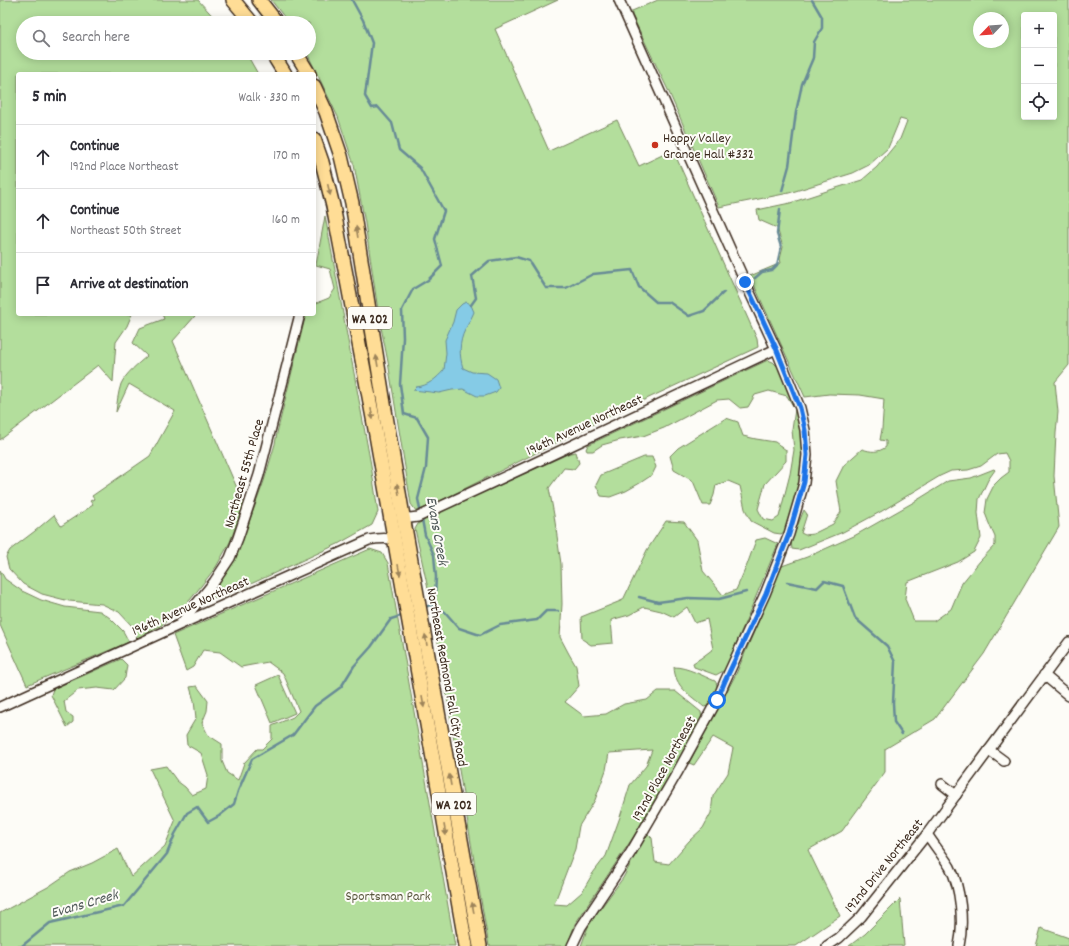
<!DOCTYPE html>
<meta charset="utf-8">
<style>
body{margin:0;font-family:Dekko,sans-serif;background:#f7f7f7;color:#2b2b33}
.controls{position:absolute;right:12px;top:12px;display:grid;overflow:hidden;border-radius:4px;box-shadow:0 2px 10px #0003}
.controls button{width:36px;height:36px;display:grid;place-items:center;padding:0;border:0;border-bottom:1px solid #e1e1e2;background:#fff;color:#2b2b33;font:20px sans-serif}
.compass{position:absolute;left:973px;top:12px;width:36px;height:36px;border-radius:50%;background:#fff;box-shadow:0 2px 10px #0003;rotate:245deg}
.stop{position:absolute;width:12px;height:12px;margin:-9px;border:3px solid #1a73e8;border-radius:50%;background:#fff}
.stop.end{background:#1a73e8;border-color:#fff;box-shadow:0 1px 4px #0008}
.list{margin:0;padding:0;list-style:none}
h2{display:flex;justify-content:space-between;align-items:center;height:52px;margin:0;padding:0 16px;font-size:17px}
h2 small{font-size:13px;font-weight:400;color:#7c7c81}
.list li{display:grid;grid-template-columns:26px 1fr auto;gap:12px;align-items:center;box-sizing:border-box;height:64px;padding:0 16px;border-top:1px solid #e1e1e2}
.list b{display:block;font-size:15px;white-space:nowrap}
.list p{margin:0;font-size:13px;white-space:nowrap;color:#7c7c81}
.list em{font-size:13px;font-style:normal;color:#7c7c81}
.icon{flex:none;width:22px;height:22px;fill:none;stroke:currentColor;stroke-width:2;stroke-linecap:round;stroke-linejoin:round}
.map{position:relative;flex:none;width:1069px;height:946px;overflow:hidden}
.search{position:absolute;background:#fff;box-shadow:0 2px 10px #0003;left:16px;top:16px;width:300px;height:44px;display:flex;align-items:center;gap:10px;box-sizing:border-box;padding:0 14px;border-radius:22px;color:#7c7c81;font-size:15px}
.panel{position:absolute;background:#fff;box-shadow:0 2px 10px #0003;left:16px;top:72px;width:300px;height:244px;border-radius:4px}
.map>svg:first-child{display:block}
.green{fill:#b3de9c;stroke:#77845d;fill-rule:evenodd}
.water{fill:#85cbe6;stroke:#678b96}
.lines{fill:none;stroke-linecap:round;stroke-linejoin:round}
.stream{stroke:#678b96;stroke-width:2.5}
.street-casing{stroke:#3b2a1e;stroke-width:12}
.primary-casing{stroke:#3b2a1e;stroke-width:16}
.street{stroke:#fdfcf7;stroke-width:9}
.primary{stroke:#ffdd96;stroke-width:13}
.oneway{fill:#9d845a}
.route{stroke:#1a73e8;stroke-width:5}
.poi-dot{fill:#c8321e;stroke:#fdfcf7;stroke-width:1.5}
.labels{text-anchor:middle;stroke-width:4;stroke-linejoin:round;paint-order:stroke}
.shield{fill:#fdfcf7;stroke:#75695f;stroke-width:1}
.shield-label{font-size:13px;font-weight:bold;fill:#3b2a1e}
.poi-label{font-size:14px;fill:#3b2a1e;stroke:#fdfcf7;text-anchor:start}
.street-label{font-size:14px;fill:#3b2a1e;stroke:#fdfcf7}
.park-label{font-size:14px;fill:#59573e;stroke:#fdfcf7}
.water-label{font-size:15px;font-style:italic;fill:#515a5a;stroke:#fdfcf7}
</style>
<div class="map">
<svg width="1069" height="946" viewBox="0 0 1069 946">
<rect width="100%" height="100%" fill="#fdfcf7"/>
<filter id="ink" filterUnits="userSpaceOnUse"><feTurbulence type="fractalNoise" baseFrequency=".025" numOctaves="2"/><feDisplacementMap in="SourceGraphic" scale="8" xChannelSelector="R" yChannelSelector="G"/><feConvolveMatrix kernelMatrix="1 2 1 2 8 2 1 2 1" color-interpolation-filters="sRGB"/></filter>
<g filter="url(#ink)">
<g class="green">
<polygon points="0,0 198,0 219,23 23,23 23,53 246,53 258,74 18,74 18,314 132,314 127,326 116,342 113,382 98,365 0,440"/>
<polygon points="271,0 558,0 495,29 549,151 617,120 639,166 673,150 757,339 758,347 612,415 424,509 416,511 411,504 388,362 379,317 365,223 354,165 338,117 307,53 309,53 309,23 289,23"/>
<path d="M658,0H1069V365L1055,382L1058,412L1056,433L1054,476L1059,527L984,654L935,719L885,749V772L842,831L808,850L840,916L796,946H581L589,924L623,878L647,833L652,838L655,862L669,864L689,841L703,828L711,813L713,796L728,773L733,748L713,737L694,765L689,763L736,674L782,566L807,557L854,536L914,502L948,481L971,478L994,469L995,470L988,480L979,499L978,513L981,538L974,552L958,562L907,582L905,599L914,621H934L951,609L962,583L980,561L995,545V537L990,526L985,513L987,499L994,485L1001,478L1009,472V461L1005,453L997,454L981,466L968,470L951,471L940,476L882,511L843,532L799,550L792,549L791,541L804,510L807,514L801,533L805,535L813,534L833,524L841,512L836,481L844,465L862,449C871,452 878,453 886,447V441L880,440L882,429L884,399L860,395L829,394L805,397L750,276L781,263L780,259L783,247L777,228L759,220L757,210L790,203L833,189L862,180L877,167L900,139L907,121L900,119L888,148L869,165L853,173L789,193L719,207L668,90L632,15V11ZM1024,15H1054V117H1024ZM979,18H1003V42H979Z"/>
<polygon points="325,216 371,465 378,512 372,525 338,544 218,599 213,597 213,592 228,571 241,544 264,481 275,444 277,433 306,314 314,314 314,304 329,298 335,289 330,269 316,265"/>
<path d="M162,314H194L195,316L173,341L244,504L230,542L216,567L190,600L162,625L137,638L132,626L119,612L102,604L69,601L42,594L23,584L9,569L6,557L10,550L35,531L54,515L61,526L93,505L90,501L94,499L92,496L150,456L175,411L129,384L116,412C117,403 118,393 121,384C126,373 138,364 147,356L133,343L140,328L164,319Z"/>
<polygon points="768,360 773,362 780,369 798,411 803,435 803,465 800,489 787,530 781,534 774,533 751,521 745,509 740,486 728,481 716,485 714,495 710,505 703,505 693,481 674,470 670,456 678,448 726,418 738,422 743,436 756,439 775,442 786,450 786,461 765,484 758,509 763,519 773,521 779,517 790,474 794,450 792,430 795,409 787,396 769,391 755,395 748,407 740,408 729,399 717,400 664,428 643,436 620,440 602,445 593,451 587,451 586,449 588,445"/>
<path d="M576,452L579,463L574,469L564,468L549,488L554,515L561,564L562,604L560,637L569,654L576,666L579,686L565,702L584,716L606,714L624,704L647,700L658,691H675L701,712L702,720L634,836L575,924L567,946H489L473,855L433,612L415,529L418,524L429,517L570,453ZM652,750L646,766L630,785L620,817L606,856L593,873L582,892L567,905L554,904L575,849L579,826L595,800L606,770L609,753Z"/>
<polygon points="644,457 652,457 656,467 652,475 640,483 626,491 610,497 601,496 596,485 601,475"/>
<polygon points="666,521 684,522 697,540 703,571 723,595 736,590 747,565 756,540 765,538 778,544 725,670 716,675 694,667 693,663 701,658 713,649 707,619 695,623 687,607 674,617 661,611 644,607 629,615 611,620 613,643 591,645 582,639 581,617 623,600 647,550"/>
<polygon points="370,549 382,553 388,563 455,946 0,946 0,913 48,887 70,872 92,863 118,849 131,877 165,846 175,821 150,769 166,766 177,781 185,787 192,795 206,789 208,775 201,753 187,745 186,735 196,718 194,701 190,687 197,686 208,701 207,711 202,723 208,735 222,744 222,761 227,773 238,780 244,763 257,749 262,749 272,739 272,726 293,717 299,711 283,673 268,662 241,667 220,652 203,650 193,667 186,671 173,635"/>
<polygon points="0,570 5,579 22,591 41,600 65,607 100,611 110,618 123,631 129,642 27,685 0,625"/>
<polygon points="121,659 127,665 125,678 114,690 97,688 78,690 64,701 66,712 73,717 73,722 67,727 51,695 53,689"/>
<path d="M674,667C687,667 703,676 715,681C721,689 712,699 708,706L704,707C689,694 675,687 674,667Z"/>
<polygon points="278,675 295,713 272,723 256,685"/>
<polygon points="900,899 904,945 902,946 849,946 865,934"/>
<polygon points="1041,928 1069,938 1069,946 1036,946"/>
</g>
<path class="water" d="M466,302L471,305L474,312C471,319 468,324 465,330C459,342 459,355 463,368L472,372L487,373L496,379L499,388L496,392L485,396H477L463,389L452,390L439,393L413,390L416,387C428,386 436,379 444,370L446,353L445,340L453,322L456,310L462,304Z"/>
<g class="lines">
<g class="stream">
<polyline points="352,0 363,20 372,43 365,96 372,108 378,107 392,123 399,150 420,168 444,211 435,239 442,266 428,280 413,289 402,310 403,338 400,384 404,414 417,418 428,437 426,468 418,499 425,535 434,555 436,577 435,597 430,605 424,608"/>
<polyline points="782,191 789,166 796,112 802,84 813,58 814,42 822,28 822,17 812,0"/>
<polyline points="755,278 762,272 772,270 777,265 781,247 777,234 780,209"/>
<polyline points="471,305 476,298 472,276 489,261 516,257 529,261 546,288 566,288 593,274 632,270 639,287 656,302 669,302 689,316 704,311 724,292"/>
<polyline points="787,582 817,588 824,581 843,586 855,618 887,646 895,662 893,703 894,722 902,734"/>
<polyline points="639,597 658,602 688,598 719,599 746,592"/>
<polyline points="430,605 445,612 459,628 480,635 500,625 537,620 546,611 558,611"/>
<polyline points="22,946 50,923 124,906 167,854 175,834 187,813 197,807 208,822 219,816 234,804 238,791 252,759 293,735 315,706 341,687 354,666 371,647 391,619 404,615"/>
</g>
<defs>
<g id="street">
<polyline points="403,516 410,518 418,517 528,466 776,349"/>
<polyline points="181,623 214,582 230,558 238,538 259,475 300,314"/>
<polyline points="1044,675 1069,696"/>
<path d="M0,707L179,625L369,540C378,538 385,538 394,539"/>
<polyline points="989,750 1004,761"/>
<polyline points="942,784 956,795"/>
<path d="M927,834C934,845 943,856 950,867C961,888 964,923 959,946"/>
<polyline points="572,946 581,927 631,852 677,773 717,700 725,681 765,594 789,534 804,483 807,455 805,430 800,408 776,349 745,282 619,0"/>
<polyline points="827,946 839,938 861,917 927,834 1069,642"/>
</g>
<g id="primary">
<polyline points="233,0 252,23"/>
<polyline points="259,0 277,23"/>
<polyline points="272,53 285,74"/>
<polyline points="296,53 309,74"/>
<polyline points="314,86 326,112 341,156 352,203 386,416 403,516 480,946"/>
<polyline points="314,139 322,162 333,206 373,418 466,946"/>
</g>
</defs>
<use href="#street" class="street-casing"/>
<use href="#primary" class="primary-casing"/>
<use href="#street" class="street"/>
<use href="#primary" class="primary"/>
</g>
<defs><path id="oneway-solid" d="M-6-.8H1V-3.2L6.5 0L1 3.2V.8H-6Z"/></defs>
<g class="oneway">
<use href="#oneway-solid" transform="translate(329 190) rotate(77)"/>
<use href="#oneway-solid" transform="translate(357 232) rotate(-99)"/>
<use href="#oneway-solid" transform="translate(377 361) rotate(-99)"/>
<use href="#oneway-solid" transform="translate(372 414) rotate(79)"/>
<use href="#oneway-solid" transform="translate(398 489) rotate(-100)"/>
<use href="#oneway-solid" transform="translate(399 570) rotate(80)"/>
<use href="#oneway-solid" transform="translate(426 640) rotate(-100)"/>
<use href="#oneway-solid" transform="translate(423 702) rotate(80)"/>
<use href="#oneway-solid" transform="translate(450 780) rotate(-100)"/>
<use href="#oneway-solid" transform="translate(445 830) rotate(80)"/>
<use href="#oneway-solid" transform="translate(473 908) rotate(-100)"/>
</g>
</g>
<g class="lines" filter="url(#ink)">
<polyline class="route" points="717,700 725,681 766,594 789,534 804,482 807,455 805,430 800,408 776,348 745,282"/>
</g>
<circle class="poi-dot" cx="655" cy="145" r="4"/>
<g class="labels">
<g class="shield">
<rect x="348" y="307" width="44" height="22" rx="3"/>
<rect x="432" y="793" width="44" height="22" rx="3"/>
</g>
<g class="shield-label">
<text x="370" y="323">WA 202</text>
<text x="454" y="809">WA 202</text>
</g>
<g class="poi-label">
<text x="663" y="142">Happy Valley<tspan x="663" dy="16">Grange Hall #332</tspan></text>
</g>
<g class="street-label">
<text transform="translate(584 424) rotate(-25)" y="5">196th Avenue Northeast</text>
<text transform="translate(243 473) rotate(-74)" y="5">Northeast 55th Place</text>
<text transform="translate(190 605) rotate(-24)" y="5">196th Avenue Northeast</text>
<text transform="translate(448 677) rotate(80)" y="5">Northeast Redmond Fall City Road</text>
<text transform="translate(663 768) rotate(-61)" y="5">192nd Place Northeast</text>
<text transform="translate(883 865) rotate(-51)" y="5">192nd Drive Northeast</text>
</g>
<g class="park-label">
<text x="388" y="900">Sportsman Park</text>
</g>
<g class="water-label">
<text transform="translate(438 531) rotate(80)" y="5">Evans Creek</text>
<text transform="translate(84 903) rotate(-16)" y="5">Evans Creek</text>
</g>
</g>
</svg>
<div class="controls">
<button>+</button>
<button>−</button>
<button><svg class="icon" aria-label="locate" viewBox="0 0 24 24"><circle cx="12" cy="12" r="6"/><path d="M12 2v4M12 18v4M2 12h4M18 12h4"/></svg></button>
</div>
<svg class="compass" viewBox="-18 -18 36 36"><path d="M0-13l5 13h-10z" fill="#e53935"/><path d="M0 13l5-13h-10z" fill="#7c7c81"/></svg>
<div class="stop" style="left:717px;top:700px"></div>
<div class="stop end" style="left:745px;top:282px"></div>
<div class="search"><svg class="icon" aria-label="search" viewBox="0 0 24 24"><circle cx="10" cy="10" r="6"/><path d="M15 15l6 6"/></svg>Search here</div>
<section class="panel">
<h2>5 min<small>Walk · 330 m</small></h2>
<ul class="list">
<li><svg class="icon" aria-label="ahead" viewBox="0 0 24 24"><path d="M12 20V5M6 11l6-6 6 6"/></svg><div><b>Continue</b><p>192nd Place Northeast</p></div><em>170 m</em></li>
<li><svg class="icon" aria-label="ahead" viewBox="0 0 24 24"><path d="M12 20V5M6 11l6-6 6 6"/></svg><div><b>Continue</b><p>Northeast 50th Street</p></div><em>160 m</em></li>
<li><svg class="icon" aria-label="arrive" viewBox="0 0 24 24"><path d="M6 21V4h12l-3 4 3 4H6"/></svg><div><b>Arrive at destination</b></div></li>
</ul>
</section>
</div>
